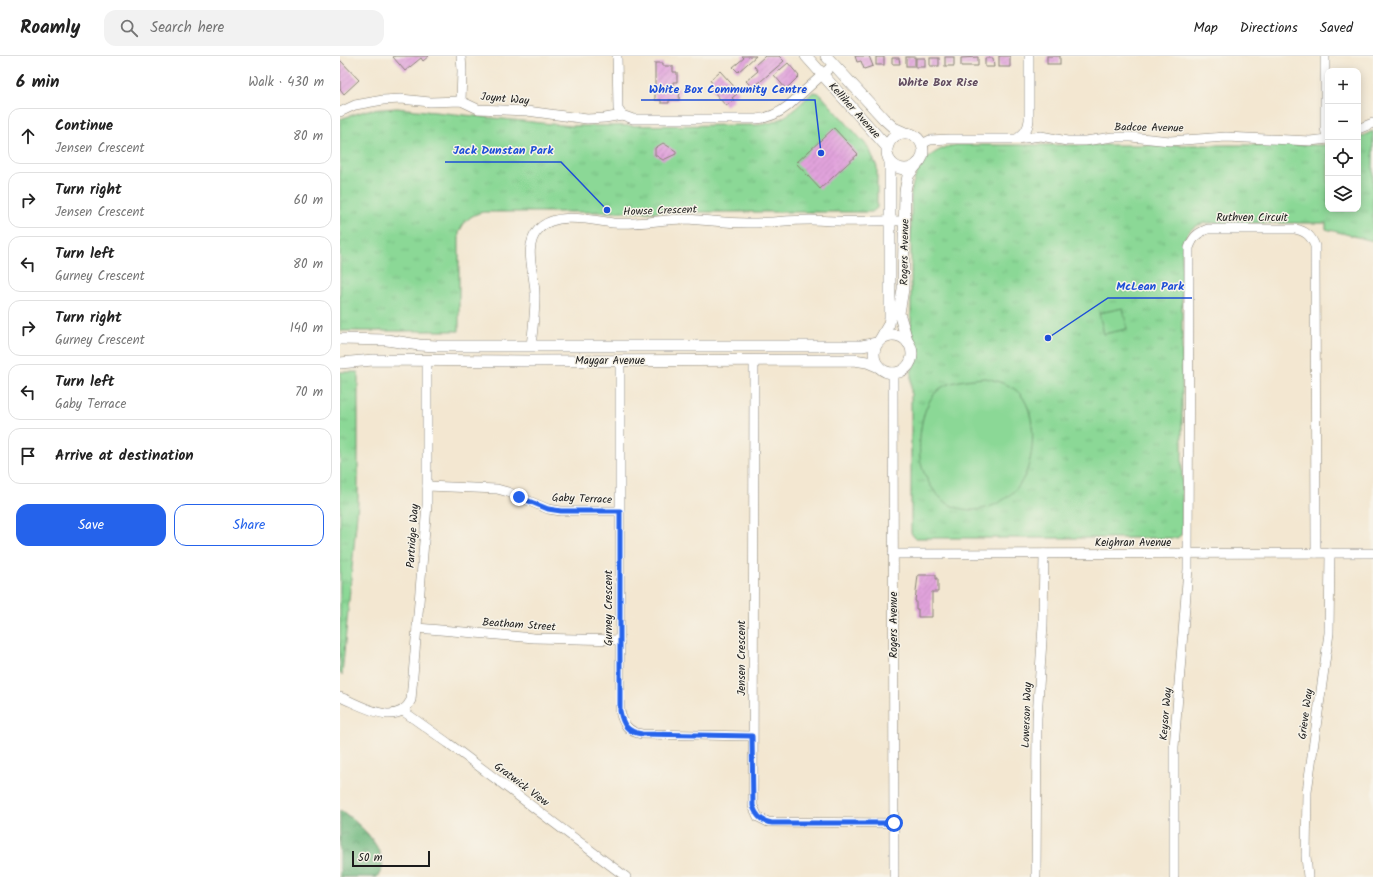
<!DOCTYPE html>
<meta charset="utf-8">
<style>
body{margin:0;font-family:Kalam,sans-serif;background:#f2f2f2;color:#222}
.controls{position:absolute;right:12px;top:12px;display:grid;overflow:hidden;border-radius:8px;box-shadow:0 2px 10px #0003}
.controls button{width:36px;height:36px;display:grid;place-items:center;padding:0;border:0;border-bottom:1px solid #e0e0e0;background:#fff;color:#222;font:20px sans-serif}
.scale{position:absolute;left:12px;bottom:10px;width:78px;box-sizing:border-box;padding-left:4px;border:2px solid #1c1c1c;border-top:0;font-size:11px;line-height:14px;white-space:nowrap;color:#1c1c1c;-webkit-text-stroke:3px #f7f3e8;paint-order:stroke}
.stop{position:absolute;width:12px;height:12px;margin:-9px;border:3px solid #2563eb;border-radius:50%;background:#fff}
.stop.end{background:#2563eb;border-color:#fff;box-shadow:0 1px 4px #0008}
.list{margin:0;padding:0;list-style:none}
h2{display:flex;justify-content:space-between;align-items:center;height:52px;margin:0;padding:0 16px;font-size:17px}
h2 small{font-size:13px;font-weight:400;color:#767676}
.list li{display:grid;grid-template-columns:26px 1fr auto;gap:12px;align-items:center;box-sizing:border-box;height:56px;margin:0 8px 8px;padding:0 8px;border:1px solid #e0e0e0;border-radius:12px}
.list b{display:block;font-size:15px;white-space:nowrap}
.list p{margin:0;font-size:13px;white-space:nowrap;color:#767676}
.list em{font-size:13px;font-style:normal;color:#767676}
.actions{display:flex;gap:8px;padding:12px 16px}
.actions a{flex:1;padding:9px 0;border:1px solid #2563eb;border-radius:12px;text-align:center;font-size:14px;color:#2563eb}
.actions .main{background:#2563eb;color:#fff}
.icon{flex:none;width:22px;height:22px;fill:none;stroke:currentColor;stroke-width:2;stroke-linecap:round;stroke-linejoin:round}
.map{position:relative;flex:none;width:1033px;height:821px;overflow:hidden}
header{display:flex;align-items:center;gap:24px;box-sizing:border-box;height:56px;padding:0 20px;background:#fff;border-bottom:1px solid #e0e0e0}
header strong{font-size:19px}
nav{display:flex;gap:22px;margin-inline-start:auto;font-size:14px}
.search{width:280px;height:36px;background:#f2f2f2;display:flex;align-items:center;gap:10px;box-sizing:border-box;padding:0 14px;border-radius:12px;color:#767676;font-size:15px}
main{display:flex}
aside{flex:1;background:#fff}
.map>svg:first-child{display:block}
.forest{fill:url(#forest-crowns);stroke:#466a4e}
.park{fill:url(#park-tufts);stroke:#547a59}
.garden{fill:#8bd896;stroke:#547a59}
.building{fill:url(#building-hatch)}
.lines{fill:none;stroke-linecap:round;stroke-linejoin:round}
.minor-casing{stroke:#888276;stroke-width:10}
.tertiary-casing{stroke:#888276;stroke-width:12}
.minor{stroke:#fff;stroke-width:9}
.tertiary{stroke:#fff;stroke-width:11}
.route{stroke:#2563eb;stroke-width:5}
.labels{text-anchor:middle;stroke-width:3;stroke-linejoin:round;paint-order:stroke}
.street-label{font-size:11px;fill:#1c1c1c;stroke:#f7f3e8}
.neighbourhood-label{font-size:12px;font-weight:bold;fill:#614b5f;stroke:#f7f3e8}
.leader{fill:none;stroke:#1d4ed8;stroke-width:1.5}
.callout-dot{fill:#1d4ed8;stroke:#f7f3e8;stroke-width:1.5}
.callout-label{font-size:12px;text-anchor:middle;font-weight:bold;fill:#1d4ed8;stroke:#f7f3e8;stroke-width:3;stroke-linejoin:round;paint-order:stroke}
</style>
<header>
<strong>Roamly</strong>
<div class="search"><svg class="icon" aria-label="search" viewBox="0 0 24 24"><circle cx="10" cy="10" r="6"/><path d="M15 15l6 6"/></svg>Search here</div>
<nav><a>Map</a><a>Directions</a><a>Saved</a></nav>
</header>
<main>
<aside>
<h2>6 min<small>Walk · 430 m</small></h2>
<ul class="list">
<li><svg class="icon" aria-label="ahead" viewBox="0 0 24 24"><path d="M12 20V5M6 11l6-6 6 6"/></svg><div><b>Continue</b><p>Jensen Crescent</p></div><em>80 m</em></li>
<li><svg class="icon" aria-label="right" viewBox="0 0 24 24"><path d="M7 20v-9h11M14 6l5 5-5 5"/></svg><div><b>Turn right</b><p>Jensen Crescent</p></div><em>60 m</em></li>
<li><svg class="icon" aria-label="left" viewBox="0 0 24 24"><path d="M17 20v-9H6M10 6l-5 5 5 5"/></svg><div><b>Turn left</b><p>Gurney Crescent</p></div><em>80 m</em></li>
<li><svg class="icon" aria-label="right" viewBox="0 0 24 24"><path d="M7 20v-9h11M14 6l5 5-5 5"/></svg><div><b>Turn right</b><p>Gurney Crescent</p></div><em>140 m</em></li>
<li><svg class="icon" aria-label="left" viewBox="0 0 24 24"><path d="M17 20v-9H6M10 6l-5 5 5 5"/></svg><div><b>Turn left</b><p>Gaby Terrace</p></div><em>70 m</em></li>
<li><svg class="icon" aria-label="arrive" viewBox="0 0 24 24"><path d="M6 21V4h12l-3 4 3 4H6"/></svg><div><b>Arrive at destination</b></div></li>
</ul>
<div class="actions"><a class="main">Save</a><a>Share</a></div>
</aside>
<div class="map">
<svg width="1033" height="821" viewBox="0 0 1033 821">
<defs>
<pattern id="forest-crowns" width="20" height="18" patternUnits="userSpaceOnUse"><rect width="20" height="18" fill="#70b87f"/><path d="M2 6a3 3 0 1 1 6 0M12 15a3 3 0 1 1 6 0" fill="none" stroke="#5b9567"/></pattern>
<pattern id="park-tufts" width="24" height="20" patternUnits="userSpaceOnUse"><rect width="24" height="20" fill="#8bd896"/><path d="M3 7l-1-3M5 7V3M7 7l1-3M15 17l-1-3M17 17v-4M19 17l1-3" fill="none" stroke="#77b981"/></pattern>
<pattern id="building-hatch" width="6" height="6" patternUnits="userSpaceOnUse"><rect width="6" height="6" fill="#e1a3dc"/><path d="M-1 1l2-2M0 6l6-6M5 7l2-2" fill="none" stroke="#c08cbc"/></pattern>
</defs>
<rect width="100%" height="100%" fill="#f7f3e8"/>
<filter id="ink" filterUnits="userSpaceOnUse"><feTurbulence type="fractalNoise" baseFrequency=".025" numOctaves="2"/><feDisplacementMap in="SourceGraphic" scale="8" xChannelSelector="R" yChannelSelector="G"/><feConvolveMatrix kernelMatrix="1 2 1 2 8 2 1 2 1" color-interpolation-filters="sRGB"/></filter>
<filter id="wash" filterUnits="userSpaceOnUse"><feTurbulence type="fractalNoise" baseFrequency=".012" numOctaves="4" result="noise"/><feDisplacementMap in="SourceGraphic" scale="16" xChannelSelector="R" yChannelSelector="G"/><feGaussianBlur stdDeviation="0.9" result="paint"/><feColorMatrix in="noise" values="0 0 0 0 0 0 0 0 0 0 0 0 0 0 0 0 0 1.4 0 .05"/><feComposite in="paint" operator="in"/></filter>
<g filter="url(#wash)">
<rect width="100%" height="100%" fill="#f3e7d1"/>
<path class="forest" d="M0,754C16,764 46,791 42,813C41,815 39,819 37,821H0Z"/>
<g class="park">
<path d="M473,36L479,37L529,92L537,111V152L532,156H143C130,159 124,165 119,177V275H0V63L28,54L57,52L231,70L416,69C442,68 455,53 473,36Z"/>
<path d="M1033,75V185L986,173V167H866C848,170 842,183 842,200V478L837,482H575L571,477V317C578,299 577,293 571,276V137C575,111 590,93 616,89H988V153H1018V82Z"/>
<polygon points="0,316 18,316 18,447 2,619 0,617"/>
</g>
<g class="garden">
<polygon points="783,252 787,273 764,278 759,257"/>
<path d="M646,322C657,325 673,329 681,339C697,359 695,399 684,421C675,440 651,455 630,454C620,453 611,451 603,444C591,434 582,417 580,402C578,379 582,342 604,330C617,324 632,323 646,322Z"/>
</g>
<g id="blocks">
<g class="building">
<polygon points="55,0 89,0 83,5 81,2 65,15 53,1"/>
<polygon points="402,0 416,0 398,16 393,11 404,2"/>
<polygon points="425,0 439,0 444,5 413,32 406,25 418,15 414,10"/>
<polygon points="515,0 529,0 533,10 524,13 521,5 517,6"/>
<rect x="659" y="0" width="11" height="11"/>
<rect x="707" y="0" width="13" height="8"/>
<rect x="536" y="1" width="8" height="8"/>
<rect x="566" y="1" width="9" height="9"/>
<rect x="605" y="1" width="9" height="9"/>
<polygon points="638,1 638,10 621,10 621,2"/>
<polygon points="552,2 559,2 560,8 552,8"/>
<rect x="576" y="2" width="9" height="9"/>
<rect x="590" y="2" width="9" height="8"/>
<polygon points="645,2 653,2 654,11 645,11"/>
<polygon points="0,4 19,24 4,38 0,33"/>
<polygon points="315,7 323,7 323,10 333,10 333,16 337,16 337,26 333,26 333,31 340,31 339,44 329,44 329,47 321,47 321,44 315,44"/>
<polygon points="448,7 459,20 446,33 434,19"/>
<polygon points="380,15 399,36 392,42 394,44 386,50 369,30 372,27 370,24"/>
<polygon points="494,72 518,98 480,133 456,107"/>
<polygon points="323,87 336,95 336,98 323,104 315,99 315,92"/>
<polygon points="578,519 596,519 596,523 598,523 598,536 592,536 592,561 578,561 578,553 576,553 576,545 575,545"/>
</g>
</g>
</g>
<g filter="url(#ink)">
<use href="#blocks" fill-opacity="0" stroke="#888276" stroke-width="1"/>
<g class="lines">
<defs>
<g id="minor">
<polyline points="121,0 122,15 121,45"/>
<path d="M277,0L278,53L282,59L293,63H416C429,62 438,58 448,50L494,8"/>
<polyline points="985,0 985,71 987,83"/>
<polyline points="0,56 15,49 43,44 61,43 90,46 121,45 138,53 187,55 247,63 265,62 282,59"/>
<polyline points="1018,73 1033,67"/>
<path d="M677,83C684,77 688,74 689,64V0"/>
<polyline points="582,88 590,84 609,83 677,83 701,80 727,85 745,85 773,81 791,81 830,85 886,81 970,85 988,83"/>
<path d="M191,290C193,273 195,257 195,241C196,219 182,192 198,174C214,155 252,164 273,167C298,169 322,163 346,163C366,164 386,167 407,167C428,167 449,164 470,164C479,164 488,165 497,165C520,166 542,164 564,165"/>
<path d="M280,304V655C283,668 288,676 302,678L412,680"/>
<polyline points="414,304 413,750 418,761 428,766 553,767"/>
<polyline points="553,316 554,821"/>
<polyline points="87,430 157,433 168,436 208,453 221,455 280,455"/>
<polyline points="553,498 1033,497"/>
<polyline points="77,572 194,582 280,584"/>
<path d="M0,641C21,649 57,673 71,644L87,449V304"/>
<polyline points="63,655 108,687 286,821"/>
<polyline points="696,821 697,662 703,569 704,498"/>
<path d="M834,821V691L848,513L849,192C853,181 857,177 868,173H955C966,175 971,180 975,190L976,497"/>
<polyline points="968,821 966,800 967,736 989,577 990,497"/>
</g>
<g id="tertiary">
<polyline points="466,0 547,91"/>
<polyline points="486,0 544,63 554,72 563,76"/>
<circle cx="565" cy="95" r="18"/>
<circle cx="553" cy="298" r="19"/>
<polyline points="0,283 47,284 79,289 97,290 522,290 537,287"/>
<polyline points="540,284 549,268 550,262 550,105"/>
<polyline points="568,287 559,257 563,233 565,135 568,120 577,108"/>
<polyline points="0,307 33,304 191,305 514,304 527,306 539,311"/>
</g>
</defs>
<use href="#minor" class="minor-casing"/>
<use href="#tertiary" class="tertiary-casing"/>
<use href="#minor" class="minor"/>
<use href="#tertiary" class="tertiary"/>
</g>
</g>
<g class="lines" filter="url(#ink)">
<path class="route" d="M179,441L208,453L221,455H280V655C283,669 287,676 302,678L412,680L413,750C416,759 421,766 432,767H554"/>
</g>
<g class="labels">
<g class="street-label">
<text transform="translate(165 42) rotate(5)" y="4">Joynt Way</text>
<text transform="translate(515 54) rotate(48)" y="4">Kelliher Avenue</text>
<text transform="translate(809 71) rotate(1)" y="4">Badcoe Avenue</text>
<text transform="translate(320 154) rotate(-2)" y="4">Howse Crescent</text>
<text x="912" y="165">Ruthven Circuit</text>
<text transform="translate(564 196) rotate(-89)" y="4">Rogers Avenue</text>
<text x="270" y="308">Maygar Avenue</text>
<text transform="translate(242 442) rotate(2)" y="4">Gaby Terrace</text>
<text transform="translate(72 480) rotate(-86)" y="4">Partridge Way</text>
<text x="793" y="490">Keighran Avenue</text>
<text transform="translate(268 552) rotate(-90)" y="4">Gurney Crescent</text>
<text transform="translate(179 568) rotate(4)" y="4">Beatham Street</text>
<text transform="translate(553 569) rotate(-90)" y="4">Rogers Avenue</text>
<text transform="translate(401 602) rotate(-90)" y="4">Jensen Crescent</text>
<text transform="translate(825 658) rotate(-85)" y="4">Keysor Way</text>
<text transform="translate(965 658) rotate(-82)" y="4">Grieve Way</text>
<text transform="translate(686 659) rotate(-88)" y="4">Lowerson Way</text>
<text transform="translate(182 728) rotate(37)" y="4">Gratwick View</text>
</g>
<g class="neighbourhood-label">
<text x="598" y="30">White Box Rise</text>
</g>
</g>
<path class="leader" d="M481 97L475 44H301M267 154L221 106H105M708 282L768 242H852"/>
<g class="callout-dot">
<circle cx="481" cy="97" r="4"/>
<circle cx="267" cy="154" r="4"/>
<circle cx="708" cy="282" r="4"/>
</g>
<g class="callout-label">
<text x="388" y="37">White Box Community Centre</text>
<text x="163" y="98">Jack Dunstan Park</text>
<text x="810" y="234">McLean Park</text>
</g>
</svg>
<div class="controls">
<button>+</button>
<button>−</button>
<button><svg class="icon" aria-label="locate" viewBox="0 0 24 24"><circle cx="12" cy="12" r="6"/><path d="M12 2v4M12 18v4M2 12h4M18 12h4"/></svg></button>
<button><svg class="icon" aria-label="layers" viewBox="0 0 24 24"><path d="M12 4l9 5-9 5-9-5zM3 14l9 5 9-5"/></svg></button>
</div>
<div class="scale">50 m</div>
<div class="stop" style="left:554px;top:767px"></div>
<div class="stop end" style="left:179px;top:441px"></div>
</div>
</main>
